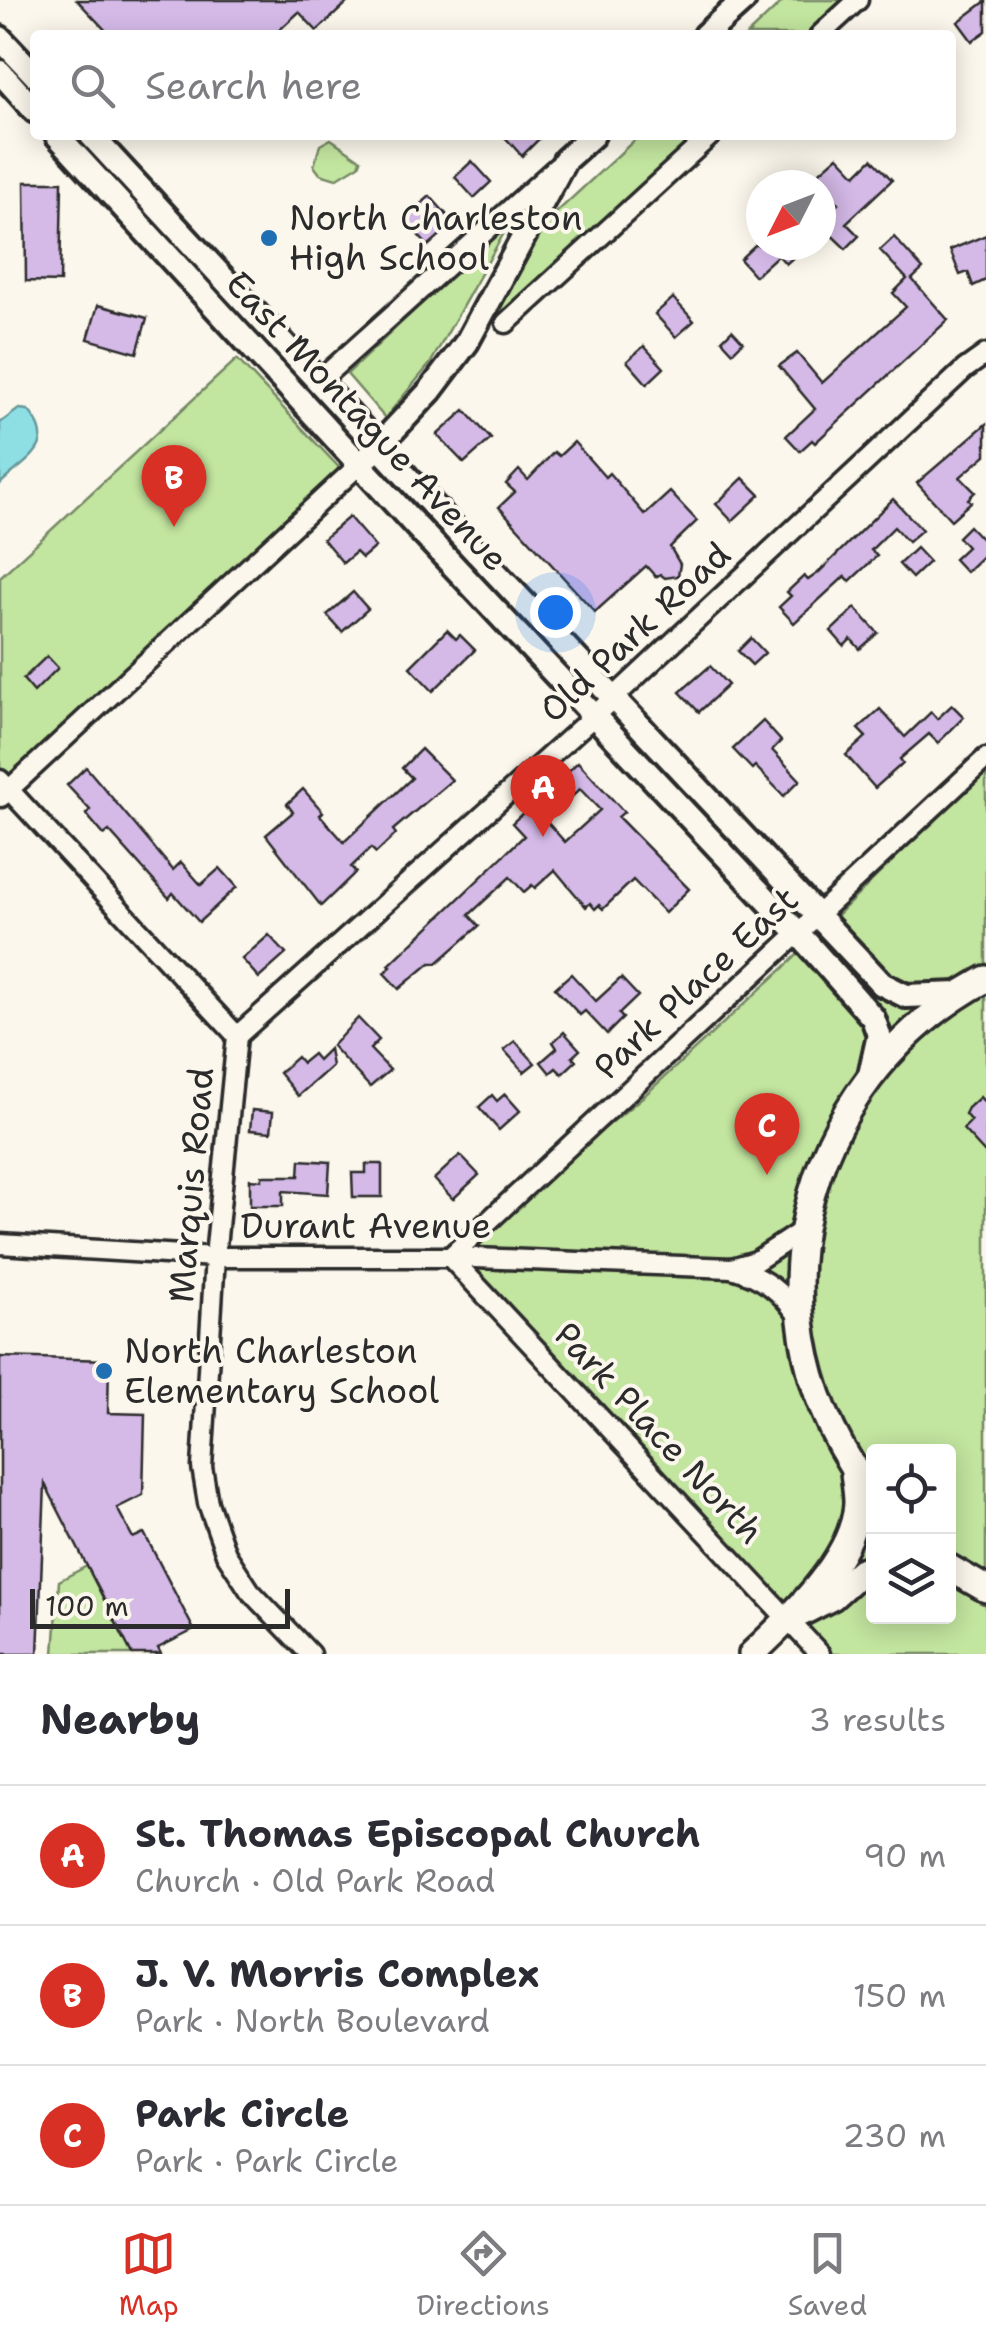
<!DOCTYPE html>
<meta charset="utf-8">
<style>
body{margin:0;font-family:"Shantell Sans",sans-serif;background:#f2f2f3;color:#2b2b33}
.controls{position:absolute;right:30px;bottom:30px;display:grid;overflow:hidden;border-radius:10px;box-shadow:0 5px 25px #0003}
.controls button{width:90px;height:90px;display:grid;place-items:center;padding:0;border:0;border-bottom:2px solid #e1e1e2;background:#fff;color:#2b2b33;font:50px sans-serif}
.compass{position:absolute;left:746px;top:170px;width:90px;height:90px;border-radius:50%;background:#fff;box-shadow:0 5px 25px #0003;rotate:228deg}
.scale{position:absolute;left:30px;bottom:25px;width:260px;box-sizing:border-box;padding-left:10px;border:5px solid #2b2b2b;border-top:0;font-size:28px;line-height:35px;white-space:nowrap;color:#2b2b2b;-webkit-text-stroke:8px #fbf7ec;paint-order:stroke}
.you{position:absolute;left:555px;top:612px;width:35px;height:35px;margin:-25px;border:8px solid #fff;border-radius:50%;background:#1a73e8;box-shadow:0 0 0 15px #1a73e833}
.badge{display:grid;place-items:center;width:65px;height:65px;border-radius:50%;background:#d93025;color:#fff;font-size:32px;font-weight:700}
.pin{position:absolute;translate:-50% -82px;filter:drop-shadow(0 2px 5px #0008)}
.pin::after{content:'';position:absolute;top:52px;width:35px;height:30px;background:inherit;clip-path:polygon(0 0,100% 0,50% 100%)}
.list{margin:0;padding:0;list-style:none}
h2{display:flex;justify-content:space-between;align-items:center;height:130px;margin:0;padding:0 40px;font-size:42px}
h2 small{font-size:32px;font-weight:400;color:#7c7c81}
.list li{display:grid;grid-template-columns:65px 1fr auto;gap:30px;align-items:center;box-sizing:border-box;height:140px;padding:0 40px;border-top:2px solid #e1e1e2}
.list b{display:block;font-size:38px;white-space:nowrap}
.list p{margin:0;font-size:32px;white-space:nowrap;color:#7c7c81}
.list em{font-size:32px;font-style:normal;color:#7c7c81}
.icon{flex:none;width:55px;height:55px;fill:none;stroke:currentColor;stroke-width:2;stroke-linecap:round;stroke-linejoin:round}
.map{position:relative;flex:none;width:986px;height:1654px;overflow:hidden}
.search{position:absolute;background:#fff;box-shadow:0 5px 25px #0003;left:30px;right:30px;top:30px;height:110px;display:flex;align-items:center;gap:25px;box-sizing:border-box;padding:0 35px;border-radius:10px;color:#7c7c81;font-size:38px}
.sheet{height:550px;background:#fff}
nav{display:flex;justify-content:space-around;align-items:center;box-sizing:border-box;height:140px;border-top:2px solid #e1e1e2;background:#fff;font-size:28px;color:#7c7c81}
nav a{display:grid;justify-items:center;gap:5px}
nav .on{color:#d93025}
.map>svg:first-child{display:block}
.green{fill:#c2e59f;stroke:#768865;stroke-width:2.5;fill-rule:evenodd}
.water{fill:#8ddfe4;stroke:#66979a;stroke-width:2.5}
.building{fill:#d5bae8;stroke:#2b2b2b;stroke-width:2.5;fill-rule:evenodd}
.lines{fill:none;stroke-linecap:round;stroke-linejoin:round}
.minor-casing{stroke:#2b2b2b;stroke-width:25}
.tertiary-casing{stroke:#2b2b2b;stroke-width:30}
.secondary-casing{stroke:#2b2b2b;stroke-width:32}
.minor{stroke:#fbf7ec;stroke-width:18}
.tertiary{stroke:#fbf7ec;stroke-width:22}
.secondary{stroke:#fbf7ec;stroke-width:25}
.poi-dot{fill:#1f6fb2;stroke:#fbf7ec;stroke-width:4}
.labels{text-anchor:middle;stroke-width:8;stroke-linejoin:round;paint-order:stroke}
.poi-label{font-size:35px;fill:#2b2b2b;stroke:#fbf7ec;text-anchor:start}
.street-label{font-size:35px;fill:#2b2b2b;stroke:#fbf7ec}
</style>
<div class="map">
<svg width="986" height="1654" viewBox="0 0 986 1654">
<rect width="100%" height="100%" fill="#fbf7ec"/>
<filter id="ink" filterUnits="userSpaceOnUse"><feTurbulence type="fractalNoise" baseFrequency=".01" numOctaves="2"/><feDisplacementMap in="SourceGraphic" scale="20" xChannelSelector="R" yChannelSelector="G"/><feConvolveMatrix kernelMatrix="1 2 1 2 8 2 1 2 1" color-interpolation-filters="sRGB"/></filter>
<g filter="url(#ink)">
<g class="green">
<polygon points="784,0 847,0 809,35 747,35"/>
<polygon points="640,135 702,135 506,323 495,317 546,222"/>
<polygon points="331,139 361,160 359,165 336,179 320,174 314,166 320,145"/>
<polygon points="513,217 430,364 385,418 347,374"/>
<polygon points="237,359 347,476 9,789 0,780 0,577"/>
<polygon points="405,494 575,672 578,680 573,682"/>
<polygon points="632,730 788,892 785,898 778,900 625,737"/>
<path d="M986,768V1654H820L450,1257L646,1094L791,961ZM874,1452H948V1616H874Z"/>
<polygon points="87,1566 132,1654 54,1654 59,1581"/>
</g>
<path class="water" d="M19,409L28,410C60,446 27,458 0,484V423Z"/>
<g class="building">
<polygon points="77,0 350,0 317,31 299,12 274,35 110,35"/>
<polygon points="986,1 986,31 972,41 958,22"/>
<polygon points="503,135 543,135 522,156"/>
<polygon points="838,156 856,175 872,159 892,180 846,223 859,236 846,249 821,225 821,221 838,203 814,177"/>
<polygon points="472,161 491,182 474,198 455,177"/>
<polygon points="25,182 62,182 60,282 26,281"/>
<polygon points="430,196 454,223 428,246 404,219"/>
<polygon points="986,235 986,280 973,286 968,272 960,275 950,250"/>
<polygon points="894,237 923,269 912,279 948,320 815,443 812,440 800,451 786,436 815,409 779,366 797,353 822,383 906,307 893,293 907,279 880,250"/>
<polygon points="755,245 807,245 786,264 778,255 755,276 740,259"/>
<polygon points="673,298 694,321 676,337 655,314"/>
<polygon points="98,305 147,318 137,353 88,339"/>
<polygon points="732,330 743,342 733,352 722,340"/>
<polygon points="644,346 664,368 647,384 627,361"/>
<polygon points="465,410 491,439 464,463 437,435"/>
<polygon points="986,424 986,455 960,477 975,492 968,499 971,502 951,520 917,483"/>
<polygon points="574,442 605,477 609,473 645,515 670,492 697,521 670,547 680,564 678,576 665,578 660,574 656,577 646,566 595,612 499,507 515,492 506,484 519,470 528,480 554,452 559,456"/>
<polygon points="743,478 760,495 732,521 716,504"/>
<polygon points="893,499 922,530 908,542 894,527 871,550 877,556 850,581 845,576 794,623 779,607 791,596 787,592 804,576 808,580 818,573"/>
<polygon points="349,517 375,547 362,558 356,552 343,563 323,539"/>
<polygon points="969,526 986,544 986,553 966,572 954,559 967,547 958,537"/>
<polygon points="916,548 929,562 912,578 899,564"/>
<polygon points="353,592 368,609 342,632 327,615"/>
<polygon points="855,608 878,633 860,649 851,639 844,646 831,631"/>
<polygon points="447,630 456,639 460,635 475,650 433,691 410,667"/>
<polygon points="751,638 765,653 752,665 738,651"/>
<polygon points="47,656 58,668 34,692 23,679"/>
<polygon points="710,666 728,685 699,712 680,692"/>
<polygon points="952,705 964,717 938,743 929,734 900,759 903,763 875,788 846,755 866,737 858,729 880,709 905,737 931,712 937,719"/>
<polygon points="763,721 781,741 772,750 800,780 784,796 755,766 752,769 733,749"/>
<polygon points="421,749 452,780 393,830 396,834 376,853 371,848 351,867 356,872 321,906 266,835 293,812 287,804 303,789 323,812 320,815 344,842 412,778 402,768"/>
<path d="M578,762L624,812L618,817L689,889L665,913L633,880L603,909L599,905L595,909L590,903L586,907L555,870L535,888L532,885L524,892L510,877L469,915L479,926L437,963H430L399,989L384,973L391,967L389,965L524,836L512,823ZM580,789L600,810L565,842L546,821Z"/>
<polygon points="86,767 173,870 181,862 201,885 220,868 237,887 199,922 173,893 169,898 109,831 104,835 86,814 90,810 67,785"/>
<polygon points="269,935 286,954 259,978 242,959"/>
<polygon points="571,974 596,1001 621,978 638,996 619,1014 623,1018 607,1034 585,1011 580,1015 555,988"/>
<polygon points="358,1018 379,1040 370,1049 390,1070 370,1087 332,1046"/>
<polygon points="564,1032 580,1050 572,1057 576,1061 562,1074 556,1068 550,1073 541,1062 557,1048 553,1042"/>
<polygon points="515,1041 535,1063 524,1072 504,1050"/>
<polygon points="329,1049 332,1066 298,1096 279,1073 297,1057 302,1063 313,1054 318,1060"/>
<polygon points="505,1094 520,1111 499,1130 479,1107 492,1095 497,1101"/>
<polygon points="980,1097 986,1104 986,1154 963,1129 971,1121 965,1114 968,1108"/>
<polygon points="252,1110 273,1112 271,1132 250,1130"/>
<polygon points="460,1155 479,1175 453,1199 434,1179"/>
<polygon points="300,1160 330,1162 328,1194 283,1191 283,1206 250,1206 250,1179 262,1180 262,1176 299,1176"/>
<polygon points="366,1164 382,1164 382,1197 353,1197 352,1173 366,1173"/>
<polygon points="0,1357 109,1360 108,1413 145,1414 143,1495 117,1508 133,1538 144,1533 194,1630 158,1648 161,1654 132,1654 45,1484 38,1654 0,1654"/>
</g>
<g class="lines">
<defs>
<g id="minor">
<polyline points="820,35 858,0"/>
<polyline points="506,323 711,135"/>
<polyline points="320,380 557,167"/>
<polyline points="0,780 237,1036 215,1257 202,1467 208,1503 226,1554 250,1591 310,1654"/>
<polyline points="1,797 360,464"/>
<polyline points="237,1036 594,716 965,369 986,354"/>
<path d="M0,1244L215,1257H450L732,1268C764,1277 781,1291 800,1318"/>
<polyline points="732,1268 756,1261 803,1230"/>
<polyline points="820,1654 450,1257 986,758"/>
</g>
<g id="tertiary">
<polyline points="705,35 744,0"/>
<polyline points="0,38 35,75"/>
<polyline points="0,72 35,111"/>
<polyline points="57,135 416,526 798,933 873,1018 879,1035 870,1075"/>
<polyline points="91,135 465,540 882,984 906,996 958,994"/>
<polyline points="370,455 430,391 467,342 565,160 593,135"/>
</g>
<g id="secondary">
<path d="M874,1496C737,1323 796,1082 986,979"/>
<polyline points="948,1567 986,1589"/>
<polyline points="801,1613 832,1597 861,1571 874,1567"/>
<path d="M752,1654C790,1618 855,1558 857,1503C857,1493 855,1482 854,1472"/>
</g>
</defs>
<use href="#minor" class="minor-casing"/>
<use href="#tertiary" class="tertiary-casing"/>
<use href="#secondary" class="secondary-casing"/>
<use href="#minor" class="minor"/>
<use href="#tertiary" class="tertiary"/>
<use href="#secondary" class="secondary"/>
</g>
</g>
<g class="poi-dot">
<circle cx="269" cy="238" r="10"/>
<circle cx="104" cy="1371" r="10"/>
</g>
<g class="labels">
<g class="poi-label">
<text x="289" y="230">North Charleston<tspan x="289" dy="40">High School</tspan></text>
<text x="124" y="1363">North Charleston<tspan x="124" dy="40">Elementary School</tspan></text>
</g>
<g class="street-label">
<text transform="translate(367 421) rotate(47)" y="12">East Montague Avenue</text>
<text transform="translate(635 632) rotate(-43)" y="12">Old Park Road</text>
<text transform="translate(696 983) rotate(-43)" y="12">Park Place East</text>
<text transform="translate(191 1185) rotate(-85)" y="12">Marquis Road</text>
<text x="366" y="1238">Durant Avenue</text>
<text transform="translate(659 1433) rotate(47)" y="12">Park Place North</text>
</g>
</g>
</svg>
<div class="controls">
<button><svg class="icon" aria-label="locate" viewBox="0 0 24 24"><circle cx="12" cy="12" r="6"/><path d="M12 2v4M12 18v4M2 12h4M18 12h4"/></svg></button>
<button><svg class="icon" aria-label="layers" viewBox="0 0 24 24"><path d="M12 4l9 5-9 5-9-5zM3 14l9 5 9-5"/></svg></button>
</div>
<svg class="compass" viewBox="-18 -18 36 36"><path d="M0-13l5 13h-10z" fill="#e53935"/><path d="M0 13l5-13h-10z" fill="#7c7c81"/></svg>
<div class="scale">100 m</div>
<div class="you"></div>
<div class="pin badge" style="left:543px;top:837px">A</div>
<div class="pin badge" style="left:174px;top:527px">B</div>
<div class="pin badge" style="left:767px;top:1175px">C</div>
<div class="search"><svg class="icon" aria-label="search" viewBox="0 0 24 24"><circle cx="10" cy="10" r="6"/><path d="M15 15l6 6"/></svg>Search here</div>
</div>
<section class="sheet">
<h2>Nearby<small>3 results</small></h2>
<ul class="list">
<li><span class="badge">A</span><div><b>St. Thomas Episcopal Church</b><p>Church · Old Park Road</p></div><em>90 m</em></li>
<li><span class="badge">B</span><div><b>J. V. Morris Complex</b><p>Park · North Boulevard</p></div><em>150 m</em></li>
<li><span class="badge">C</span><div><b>Park Circle</b><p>Park · Park Circle</p></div><em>230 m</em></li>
</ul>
</section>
<nav>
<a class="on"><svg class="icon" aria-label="map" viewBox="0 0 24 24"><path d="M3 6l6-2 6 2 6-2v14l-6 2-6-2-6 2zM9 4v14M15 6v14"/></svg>Map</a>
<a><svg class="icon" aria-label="directions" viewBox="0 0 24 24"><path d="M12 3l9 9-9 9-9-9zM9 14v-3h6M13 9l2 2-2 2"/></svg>Directions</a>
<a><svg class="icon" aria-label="saved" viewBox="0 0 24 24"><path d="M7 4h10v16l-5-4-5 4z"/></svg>Saved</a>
</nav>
